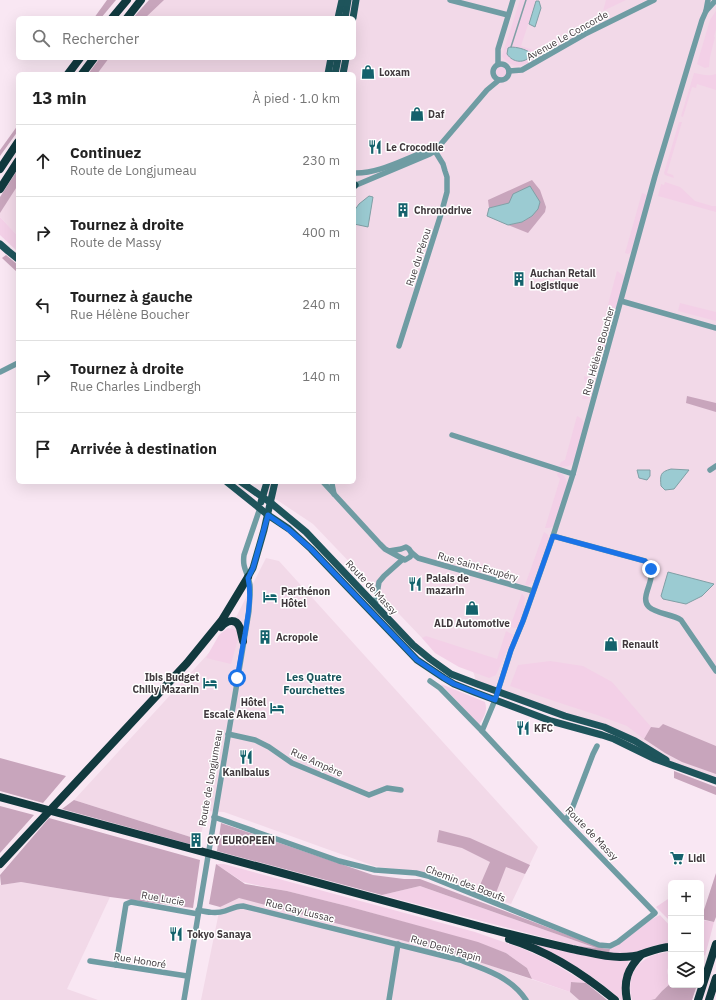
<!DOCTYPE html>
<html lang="fr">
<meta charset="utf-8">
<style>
body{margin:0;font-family:"IBM Plex Sans",sans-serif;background:#f2f2f2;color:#222}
.controls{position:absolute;right:12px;bottom:12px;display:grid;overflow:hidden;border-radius:6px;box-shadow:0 4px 16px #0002}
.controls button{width:36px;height:36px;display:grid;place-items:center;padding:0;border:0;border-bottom:1px solid #e0e0e0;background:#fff;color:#222;font:20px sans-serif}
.stop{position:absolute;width:12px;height:12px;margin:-9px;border:3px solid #1a73e8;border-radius:50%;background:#fff}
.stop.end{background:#1a73e8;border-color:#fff;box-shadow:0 1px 4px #0008}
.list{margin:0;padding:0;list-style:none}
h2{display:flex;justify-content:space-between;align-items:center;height:52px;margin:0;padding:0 16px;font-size:17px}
h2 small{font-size:13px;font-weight:400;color:#767676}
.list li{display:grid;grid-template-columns:26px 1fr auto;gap:12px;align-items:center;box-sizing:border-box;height:72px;padding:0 16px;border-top:1px solid #e0e0e0}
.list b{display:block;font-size:15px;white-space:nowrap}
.list p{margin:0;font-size:13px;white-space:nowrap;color:#767676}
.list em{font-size:13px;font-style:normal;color:#767676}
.icon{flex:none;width:22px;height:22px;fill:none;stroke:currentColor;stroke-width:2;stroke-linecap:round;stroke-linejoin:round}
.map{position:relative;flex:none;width:716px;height:1000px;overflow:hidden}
.search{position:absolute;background:#fff;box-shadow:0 4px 16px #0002;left:16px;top:16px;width:340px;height:44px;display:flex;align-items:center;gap:10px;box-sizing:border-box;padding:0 14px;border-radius:6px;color:#767676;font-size:15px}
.panel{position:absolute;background:#fff;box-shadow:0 4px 16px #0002;left:16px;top:72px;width:340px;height:412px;border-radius:6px}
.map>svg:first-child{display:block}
.built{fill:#f2d9e8}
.green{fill:#f3d0e7}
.forest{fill:#c8a5bc}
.water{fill:#9bcbd2;stroke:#809fa5}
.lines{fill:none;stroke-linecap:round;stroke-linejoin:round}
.stream{stroke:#809fa5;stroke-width:1.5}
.minor{stroke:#6f9ca3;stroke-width:5.5}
.major{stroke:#1e545b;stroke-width:7}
.highway{stroke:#11393e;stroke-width:8}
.route{stroke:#1a73e8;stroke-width:5}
.labels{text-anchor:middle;stroke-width:3;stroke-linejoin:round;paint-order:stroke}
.street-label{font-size:10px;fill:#40393d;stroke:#fff}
.poi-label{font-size:10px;font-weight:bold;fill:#40393d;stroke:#fff;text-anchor:start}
.neighbourhood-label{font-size:11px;font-weight:bold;fill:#18535b;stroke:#fff}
</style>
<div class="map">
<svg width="716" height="1000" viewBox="0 0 716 1000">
<rect width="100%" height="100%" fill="#f9e7f3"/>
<g class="built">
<polygon points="157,0 716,0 716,781 677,767 635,741 477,684 469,658 439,646 422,638 313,524 265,492 266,482 354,482 354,74 94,74 107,58 354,58 354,18 142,18"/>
<polygon points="18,183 18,236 0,217 0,206"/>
<polygon points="266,558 279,561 538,847 511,904 426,874 374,866 224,812 206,811 200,840 74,800 229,631"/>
<polygon points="224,877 570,992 579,1000 201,1000 220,907"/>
<polygon points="21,882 110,897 67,989 98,1000 0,1000 0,885"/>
</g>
<g class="green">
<path d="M520,0H536L521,46L533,50L538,47L542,54C531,60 521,71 509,63C506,60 504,60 502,56Z"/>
<polygon points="606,0 626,0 603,11"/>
<polygon points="716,11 716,29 714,37 715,37 710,57 709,67 705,68 697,64 710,20"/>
<circle cx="501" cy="72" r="6"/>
<path d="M694,73C703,74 707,77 716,74V90L697,84L696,88L692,87L683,117L681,116Z"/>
<polygon points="679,122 682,122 667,173 673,175 674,178 665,175 664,173"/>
<polygon points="665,182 680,187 695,201 712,206 716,206 716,212 658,196 661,184 664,185"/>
<polygon points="642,193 648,195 631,252 628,254 625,253"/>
<polygon points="0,217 18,236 18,252 0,235"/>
<polygon points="617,271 623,275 624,279 615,314 606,312"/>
<polygon points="680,303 716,312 716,321 678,311"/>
<polygon points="606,313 614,315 600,364 596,368 587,368 588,365 592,362"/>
<path d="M584,376C599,381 596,401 582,399L586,383L584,379Z"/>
<path d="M577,416L582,419L584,424C583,430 576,460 572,464C568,467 564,467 559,466L561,462L565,460Z"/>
<path d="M558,472C565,475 567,479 567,487L553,527L548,528H545L560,479L557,475Z"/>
<polygon points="544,532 548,535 549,539 534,580 529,585 525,585"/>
<polygon points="522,593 525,598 524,606 525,606 518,627 515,628 510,627"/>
<polygon points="228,628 233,629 238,631 238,639 231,664 206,658 219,635"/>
<polygon points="506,631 514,635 496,675 489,678 459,667 435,653 422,638 426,636 497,659"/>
<polygon points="550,661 583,666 612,682 651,727 644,739 627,726 597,715 563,704 510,686 518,665"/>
<path d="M441,684L485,702C488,711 484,717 479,725Z"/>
<polygon points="216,864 224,864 475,932 521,948 548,960 586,983 571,982 570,992 532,979 527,968 506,953 475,942 347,906 287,891 270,888 243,882"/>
<polygon points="420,886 599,949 577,946 382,895"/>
<polygon points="671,897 671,922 656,907"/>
<polygon points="660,915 671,927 671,943 656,945 636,952 626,954 609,953 610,949 623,941 652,919"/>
<polygon points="701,920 714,922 705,956 701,951"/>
<path d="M527,942L620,960L629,961C623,977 620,983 623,1000H621L602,984L582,970Z"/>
<path d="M670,952H671V964C664,970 669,977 671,983L662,991L655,999L651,1000H632C627,979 633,963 654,955C659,953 665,953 670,952Z"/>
</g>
<g class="forest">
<polygon points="107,0 116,0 101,18 94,18"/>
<polygon points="149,0 164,0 145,18 133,18"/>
<polygon points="100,58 109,58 97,74 88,74"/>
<polygon points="18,125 18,131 0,156 0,150"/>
<polygon points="18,169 18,185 0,213 0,197"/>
<polygon points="532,180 540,190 546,207 545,212 528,233 508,225 522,222 532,216 509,203 489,208 488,200"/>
<polygon points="6,255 18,265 18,273 2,258"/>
<polygon points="687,396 716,403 716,412 686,403"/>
<polygon points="663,724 716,746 716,774 682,762 665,753 644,739 651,727 659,728"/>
<polygon points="0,758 66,776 43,803 0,791"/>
<polygon points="674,771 716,787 716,795 674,778"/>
<polygon points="74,800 200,840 197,846 62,809"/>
<polygon points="0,806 34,815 0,853"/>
<polygon points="49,818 200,860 193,908 110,897 21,882 1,885 0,875"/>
<polygon points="221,823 373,875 404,879 420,879 602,948 610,949 609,953 577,946 596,948 420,886 382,895 217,851"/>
<polygon points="439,830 470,838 530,865 525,874 506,867 494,898 477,892 490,862 462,848 437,842"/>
<polygon points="216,864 245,884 287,891 347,906 478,942 506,953 527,968 532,979 451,953 239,898 220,907 209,904"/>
<polygon points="716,873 716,917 714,922 701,919"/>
<polygon points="571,982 586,983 607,1000 579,1000 570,992"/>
<polygon points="671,983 671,985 697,985 692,1000 651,1000 655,999 662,991"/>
</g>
<g class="water">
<polygon points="536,1 539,1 541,8 535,27 529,24"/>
<path d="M510,47C517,47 525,49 531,53V55C525,64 513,63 507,54L508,48Z"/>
<polygon points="530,186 540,202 538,209 532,216 522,222 508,225 487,216 489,208 509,203 513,194"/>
<polygon points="369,196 373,197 368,227 354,224 354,211 359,204"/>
<path d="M671,469L689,470L674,489L665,490L661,486C660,475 660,472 671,469Z"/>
<polygon points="637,470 650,470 650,476 647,480 639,478"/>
<polygon points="668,572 714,584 702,596 686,604 663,599 661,596"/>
</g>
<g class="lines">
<polyline class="stream" points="511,47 526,0"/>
<g class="minor">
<polyline points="450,0 508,15"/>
<polyline points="706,11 716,0"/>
<circle cx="501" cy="72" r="8"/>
<polyline points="498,64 498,49 513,0"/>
<polyline points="509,71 522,70 585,34 654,0"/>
<path d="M354,173C381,174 407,157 433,149"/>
<polyline points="354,186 430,154 435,151 487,90 499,80"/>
<polyline points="621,301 716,328"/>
<polyline points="399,346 441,214 447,192 447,177 445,171 443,164 435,151"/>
<polyline points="0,372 18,363"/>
<polyline points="452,435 573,474"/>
<polyline points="710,470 716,466"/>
<polyline points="323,482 380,544 385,549 405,560 410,557 412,554 409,549 406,547 401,549 389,551"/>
<polyline points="333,482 332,484 334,494"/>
<path d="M553,536L645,561C647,563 650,566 651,569C655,581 639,598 649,607C657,614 672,614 681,620L716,671"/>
<polyline points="411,552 418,558 533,591"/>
<polyline points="375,605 379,582 384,576 403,559"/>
<polyline points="482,731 495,700 511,650 523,621 553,536 573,474 655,176 691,56 702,20 706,11 708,0"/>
<polyline points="228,734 255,740 269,747 292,763 369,795 387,788 401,790"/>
<polyline points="214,817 339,861 375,870 416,873 428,876 599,945 610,946 618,942 655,913 565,820 482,731 440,688 430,681"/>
<polyline points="565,820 570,814 593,754 597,746"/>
<path d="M198,910C207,912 216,914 225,911C231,909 236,906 243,906L460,960C485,969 511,977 526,1000"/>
<polyline points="90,961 187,976"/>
<polyline points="116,965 126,904 131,902 198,914"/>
<path d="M184,1000L249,611C249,602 251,594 250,585C248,572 242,569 244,555L260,508"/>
<polyline points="389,1000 398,944"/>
</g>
<g class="major">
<polyline points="338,18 342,0"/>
<polyline points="345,18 348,0"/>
<polyline points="353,18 356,0"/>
<polyline points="328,74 331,58"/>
<polyline points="335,74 338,58"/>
<polyline points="343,74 346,58"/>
<polyline points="354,186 355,185"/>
<polyline points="0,244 8,251 18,259"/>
<polyline points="227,482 268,515 289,529 311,549 417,660 444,678 454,684 474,692 551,721 602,735 614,739 655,759 716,781"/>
<polyline points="241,482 271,503 306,532 323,550 413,645 430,659 451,674 477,684 565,716 604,727 635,741 666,760"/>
<polyline points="261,502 267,482"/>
<polyline points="248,577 253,568 264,530 275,482"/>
</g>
<g class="highway">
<polyline points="112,18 127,0"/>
<polyline points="127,18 141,0"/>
<polyline points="68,74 80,58"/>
<polyline points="82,74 94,58"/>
<polyline points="0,169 18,142"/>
<polyline points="0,189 18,161"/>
<path d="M221,627C227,620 236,618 240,628C241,632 242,637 243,641"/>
<path d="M0,797L482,927C512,935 542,942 572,949C588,952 604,957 620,957C627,957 635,957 642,954C651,951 660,947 671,947"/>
<polyline points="0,864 187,663 222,620 248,577"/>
<path d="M509,939C548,951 584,974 615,1000"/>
<path d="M627,1000C623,981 628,968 641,955"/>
<polyline points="698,1000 716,944"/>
<polyline points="709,1000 716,978"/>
</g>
</g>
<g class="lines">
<path class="route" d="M237,678C240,663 242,649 245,634C248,615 252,596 248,578L253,568L268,515L288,529L311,549L417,660L444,678L454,684L495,700L511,650L523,621L553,536L645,561L651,569"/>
</g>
<defs>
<symbol id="shop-bare" viewBox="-9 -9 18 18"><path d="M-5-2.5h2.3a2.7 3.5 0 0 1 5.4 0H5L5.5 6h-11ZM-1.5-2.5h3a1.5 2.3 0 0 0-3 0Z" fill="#14626c" stroke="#fff" stroke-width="2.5" paint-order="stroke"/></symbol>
<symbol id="restaurant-bare" viewBox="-9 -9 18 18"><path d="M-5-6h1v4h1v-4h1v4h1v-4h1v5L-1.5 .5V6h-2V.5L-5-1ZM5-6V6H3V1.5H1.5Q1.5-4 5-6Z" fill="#14626c" stroke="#fff" stroke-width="2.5" paint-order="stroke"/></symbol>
<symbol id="building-bare" viewBox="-9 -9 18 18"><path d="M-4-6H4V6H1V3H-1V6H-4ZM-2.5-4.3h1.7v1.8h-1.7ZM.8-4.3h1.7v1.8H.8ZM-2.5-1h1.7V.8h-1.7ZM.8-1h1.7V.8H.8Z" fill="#14626c" stroke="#fff" stroke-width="2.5" paint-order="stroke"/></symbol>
<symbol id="hotel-bare" viewBox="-9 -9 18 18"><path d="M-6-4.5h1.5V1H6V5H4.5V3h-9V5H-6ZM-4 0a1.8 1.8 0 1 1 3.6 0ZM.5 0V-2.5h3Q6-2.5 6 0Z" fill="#14626c" stroke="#fff" stroke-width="2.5" paint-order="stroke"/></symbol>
<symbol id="supermarket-bare" viewBox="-9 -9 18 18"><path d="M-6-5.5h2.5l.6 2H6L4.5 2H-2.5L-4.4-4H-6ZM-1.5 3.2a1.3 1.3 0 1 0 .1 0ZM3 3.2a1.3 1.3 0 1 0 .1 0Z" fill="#14626c" stroke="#fff" stroke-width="2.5" paint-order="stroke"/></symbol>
</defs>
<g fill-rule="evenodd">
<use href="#shop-bare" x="358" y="62" width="20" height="20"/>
<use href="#shop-bare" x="407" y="104" width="20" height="20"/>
<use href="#restaurant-bare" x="365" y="137" width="20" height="20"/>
<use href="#building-bare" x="393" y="200" width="20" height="20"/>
<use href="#building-bare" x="509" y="269" width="20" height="20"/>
<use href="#restaurant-bare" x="405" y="574" width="20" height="20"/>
<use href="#hotel-bare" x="260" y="587" width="20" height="20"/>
<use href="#shop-bare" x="462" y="598" width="20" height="20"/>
<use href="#building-bare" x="255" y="627" width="20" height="20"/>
<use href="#shop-bare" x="601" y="634" width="20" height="20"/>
<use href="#hotel-bare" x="200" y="673" width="20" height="20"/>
<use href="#hotel-bare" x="267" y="698" width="20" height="20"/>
<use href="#restaurant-bare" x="513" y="718" width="20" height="20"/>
<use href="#restaurant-bare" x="236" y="747" width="20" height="20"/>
<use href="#building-bare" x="186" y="830" width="20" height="20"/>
<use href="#supermarket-bare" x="667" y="848" width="20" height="20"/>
<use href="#restaurant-bare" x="166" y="924" width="20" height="20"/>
</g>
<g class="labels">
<g class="street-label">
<text transform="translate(567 35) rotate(-29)" y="4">Avenue Le Concorde</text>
<text transform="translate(418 257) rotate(-72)" y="4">Rue du Pérou</text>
<text transform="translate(598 351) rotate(-74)" y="4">Rue Hélène Boucher</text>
<text transform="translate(478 566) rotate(16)" y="4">Rue Saint-Exupéry</text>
<text transform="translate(372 587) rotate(47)" y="4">Route de Massy</text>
<text transform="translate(317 762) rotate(24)" y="4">Rue Ampère</text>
<text transform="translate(210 778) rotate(-80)" y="4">Route de Longjumeau</text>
<text transform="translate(592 833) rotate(46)" y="4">Route de Massy</text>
<text transform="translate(466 883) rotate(21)" y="4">Chemin des Bœufs</text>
<text transform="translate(163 898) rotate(10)" y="4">Rue Lucie</text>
<text transform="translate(300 910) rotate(14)" y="4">Rue Gay Lussac</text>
<text transform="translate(446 948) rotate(16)" y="4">Rue Denis Papin</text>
<text transform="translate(140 960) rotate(9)" y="4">Rue Honoré</text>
</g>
<g class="poi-label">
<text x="379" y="76">Loxam</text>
<text x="428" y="118">Daf</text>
<text x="386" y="151">Le Crocodile</text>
<text x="414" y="214">Chronodrive</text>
<text x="530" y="277">Auchan Retail<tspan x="530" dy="12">Logistique</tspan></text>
<text x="426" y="582">Palais de<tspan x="426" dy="12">mazarin</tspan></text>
<text x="281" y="595">Parthénon<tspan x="281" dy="12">Hôtel</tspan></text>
<text x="472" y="627" text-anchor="middle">ALD Automotive</text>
<text x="276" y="641">Acropole</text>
<text x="622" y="648">Renault</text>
<text x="199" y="681" text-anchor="end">Ibis Budget<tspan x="199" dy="12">Chilly Mazarin</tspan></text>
<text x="266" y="706" text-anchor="end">Hôtel<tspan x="266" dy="12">Escale Akena</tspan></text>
<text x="534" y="732">KFC</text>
<text x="246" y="776" text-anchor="middle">Kanibalus</text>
<text x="207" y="844">CY EUROPEEN</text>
<text x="688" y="862">Lidl</text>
<text x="187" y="938">Tokyo Sanaya</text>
</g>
<g class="neighbourhood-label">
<text x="314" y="681">Les Quatre<tspan x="314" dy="13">Fourchettes</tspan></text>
</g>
</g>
</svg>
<div class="controls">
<button>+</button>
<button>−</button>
<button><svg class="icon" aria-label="layers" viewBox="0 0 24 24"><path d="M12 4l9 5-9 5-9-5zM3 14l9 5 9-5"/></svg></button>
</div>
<div class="stop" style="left:237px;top:678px"></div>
<div class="stop end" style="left:651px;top:569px"></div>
<div class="search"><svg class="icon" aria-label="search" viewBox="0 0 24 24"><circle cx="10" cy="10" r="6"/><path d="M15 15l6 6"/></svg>Rechercher</div>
<section class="panel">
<h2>13 min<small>À pied · 1.0 km</small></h2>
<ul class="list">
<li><svg class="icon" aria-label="ahead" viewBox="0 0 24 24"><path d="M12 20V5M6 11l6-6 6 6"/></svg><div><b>Continuez</b><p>Route de Longjumeau</p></div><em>230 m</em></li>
<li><svg class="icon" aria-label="right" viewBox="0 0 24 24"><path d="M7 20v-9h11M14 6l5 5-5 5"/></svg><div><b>Tournez à droite</b><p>Route de Massy</p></div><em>400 m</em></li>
<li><svg class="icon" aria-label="left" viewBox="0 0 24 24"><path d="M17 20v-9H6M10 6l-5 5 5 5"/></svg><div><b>Tournez à gauche</b><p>Rue Hélène Boucher</p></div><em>240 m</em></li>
<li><svg class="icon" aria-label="right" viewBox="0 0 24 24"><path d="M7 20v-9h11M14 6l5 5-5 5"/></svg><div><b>Tournez à droite</b><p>Rue Charles Lindbergh</p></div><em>140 m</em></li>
<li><svg class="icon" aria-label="arrive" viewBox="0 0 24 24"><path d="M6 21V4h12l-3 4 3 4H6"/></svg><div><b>Arrivée à destination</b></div></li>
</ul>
</section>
</div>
